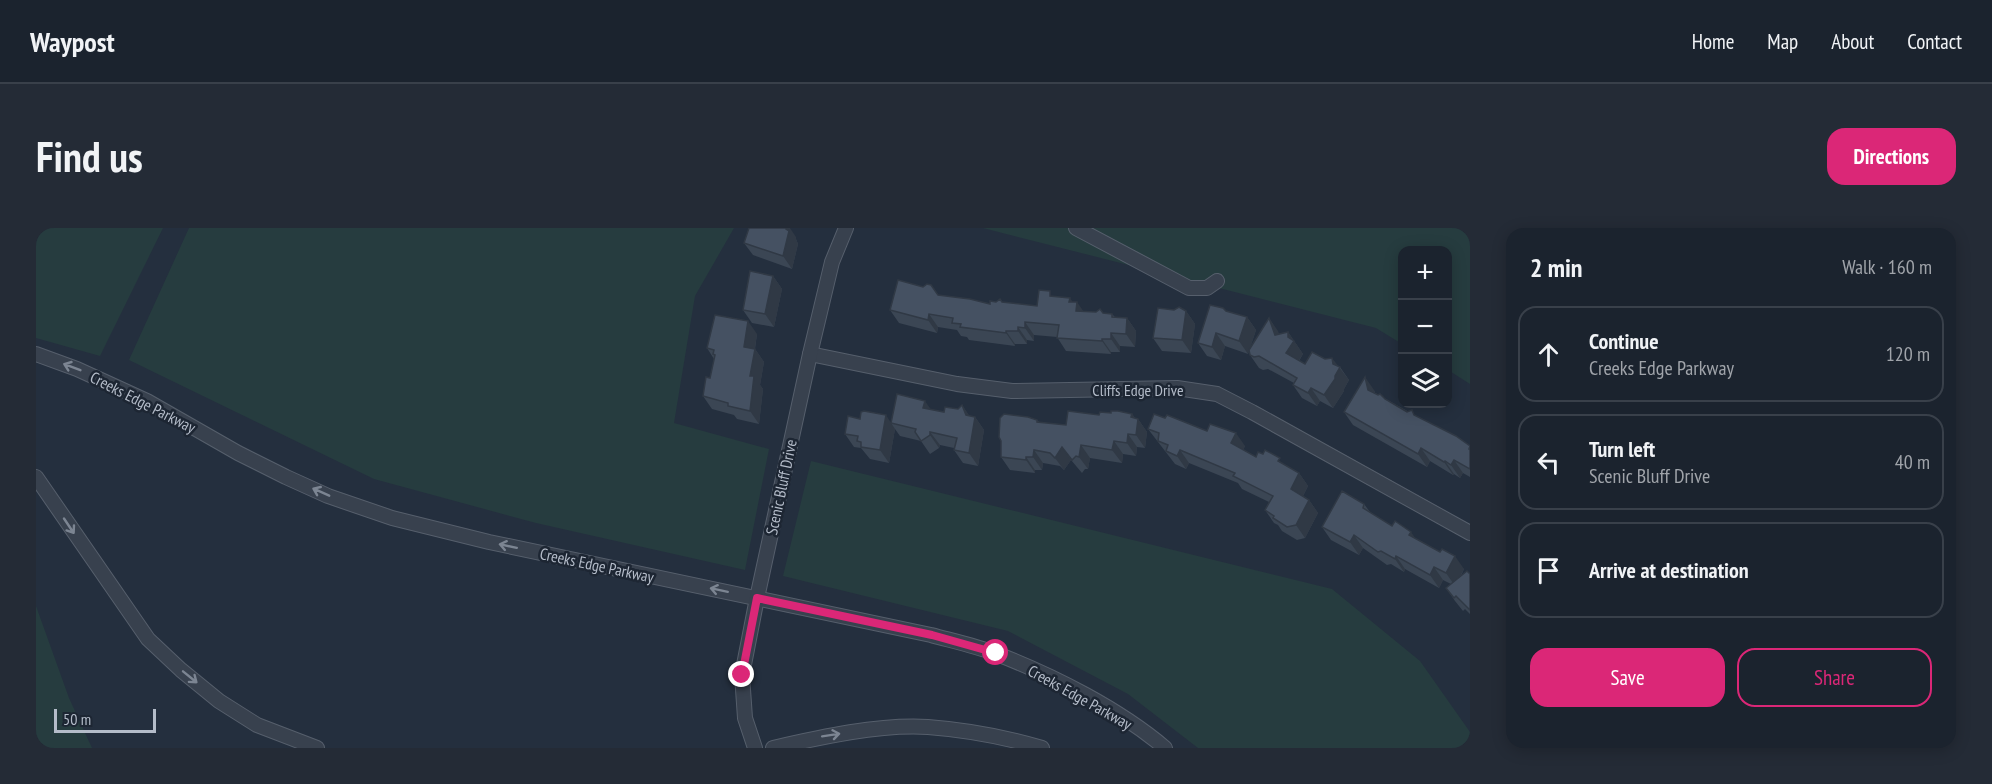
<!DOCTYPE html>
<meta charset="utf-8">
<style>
body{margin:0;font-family:"PT Sans Narrow",sans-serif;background:#242b36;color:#f1f3f6}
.controls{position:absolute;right:18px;top:18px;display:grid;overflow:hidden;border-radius:12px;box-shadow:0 3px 15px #0003}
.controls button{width:54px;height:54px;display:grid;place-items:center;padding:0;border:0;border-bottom:2px solid #39404a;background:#1b232e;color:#f1f3f6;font:30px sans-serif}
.scale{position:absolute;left:18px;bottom:15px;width:102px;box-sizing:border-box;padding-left:6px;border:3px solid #b4bcc9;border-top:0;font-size:16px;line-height:21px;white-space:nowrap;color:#b4bcc9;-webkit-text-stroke:4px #1d2633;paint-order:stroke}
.stop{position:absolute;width:18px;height:18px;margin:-14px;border:4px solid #db2777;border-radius:50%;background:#fff}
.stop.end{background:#db2777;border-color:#fff;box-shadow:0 2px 6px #0008}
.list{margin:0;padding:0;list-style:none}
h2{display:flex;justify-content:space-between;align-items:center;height:78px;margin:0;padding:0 24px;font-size:26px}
h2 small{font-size:20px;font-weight:400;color:#a0a4aa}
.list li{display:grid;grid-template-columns:39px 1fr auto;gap:18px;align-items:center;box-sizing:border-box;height:96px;margin:0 12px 12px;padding:0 12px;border:2px solid #39404a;border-radius:18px}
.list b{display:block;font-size:22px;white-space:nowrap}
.list p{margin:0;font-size:20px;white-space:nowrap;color:#a0a4aa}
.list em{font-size:20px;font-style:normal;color:#a0a4aa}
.actions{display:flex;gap:12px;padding:18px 24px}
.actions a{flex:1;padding:14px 0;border:2px solid #db2777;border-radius:18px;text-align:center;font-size:21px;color:#db2777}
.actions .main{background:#db2777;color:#fff}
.icon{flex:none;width:33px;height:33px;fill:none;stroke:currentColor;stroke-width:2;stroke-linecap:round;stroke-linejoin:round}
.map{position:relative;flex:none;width:1434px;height:520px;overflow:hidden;border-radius:18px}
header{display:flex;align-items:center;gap:36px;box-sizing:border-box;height:84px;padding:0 30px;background:#1b232e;border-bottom:2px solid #39404a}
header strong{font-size:28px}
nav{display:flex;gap:33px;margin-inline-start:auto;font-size:21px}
.intro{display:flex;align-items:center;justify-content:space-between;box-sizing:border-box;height:144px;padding:0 36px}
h1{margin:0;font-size:42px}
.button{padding:15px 27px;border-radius:18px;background:#db2777;color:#fff;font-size:21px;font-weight:700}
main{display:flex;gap:36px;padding:0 36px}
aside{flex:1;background:#1b232e;border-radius:18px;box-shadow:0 3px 15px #0003}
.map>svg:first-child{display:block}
.green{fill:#263c3f}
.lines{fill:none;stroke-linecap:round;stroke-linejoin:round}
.minor-casing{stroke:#565f6c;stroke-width:16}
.minor{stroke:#38414e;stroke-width:14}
.wall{fill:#3b4654}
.shaded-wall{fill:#303945}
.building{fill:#455162;stroke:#303945;stroke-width:1.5}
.oneway{stroke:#7c8592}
.route{stroke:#db2777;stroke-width:8}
.labels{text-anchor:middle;stroke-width:5;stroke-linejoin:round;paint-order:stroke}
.street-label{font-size:16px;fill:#b4bcc9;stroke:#1d2633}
</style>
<header>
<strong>Waypost</strong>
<nav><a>Home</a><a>Map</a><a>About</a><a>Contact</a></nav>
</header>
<div class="intro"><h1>Find us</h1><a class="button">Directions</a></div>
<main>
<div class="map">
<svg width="1434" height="520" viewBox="0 0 1434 520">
<rect width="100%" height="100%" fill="#242f3e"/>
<g class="green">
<polygon points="0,0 127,0 64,128 0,110"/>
<polygon points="153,0 698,0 659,68 638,195 733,221 709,342 500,295 338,251 93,132"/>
<polygon points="947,0 1434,0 1434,156 1412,142 1412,22 1366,22 1366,116 1340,100"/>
<polygon points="775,233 1296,361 1384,433 1434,504 1434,520 1162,520 1092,466 972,403 747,348"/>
<polygon points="0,378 33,470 56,520 0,520"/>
</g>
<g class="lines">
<defs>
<g id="minor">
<polyline points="1040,0 1153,60 1171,60 1181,53"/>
<path d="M0,126L41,141L111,173L202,225L250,249L292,268L356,290L453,314L895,407C917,413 940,418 961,426C1018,448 1083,481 1129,520"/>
<polyline points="774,126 921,156 976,163 1141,160 1181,166 1216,184 1434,305"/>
<polyline points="0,249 112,411 145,442 183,473 221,497 281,520"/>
<polyline points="719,520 709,490 706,447 721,370 774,126 796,34 810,0"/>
<path d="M737,520C785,509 843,496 892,499C931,502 969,509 1006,520"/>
</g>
</defs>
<use href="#minor" class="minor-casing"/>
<use href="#minor" class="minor"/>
</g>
<g class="wall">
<polygon points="760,9 760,11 762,16 756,41 717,27 708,15"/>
<polygon points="737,48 746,61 738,99 716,95 707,82"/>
<polygon points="902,67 954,76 960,74 964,71 966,74 1001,78 1018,68 1036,74 1047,83 1076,86 1079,89 1091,90 1100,103 1099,119 1084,118 1084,124 1075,124 1075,126 1030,123 1021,109 998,107 998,113 991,112 991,116 979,116 979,118 933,112 931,109 925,108 921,102 902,99 901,105 863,95 854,82"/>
<polygon points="1150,83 1159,96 1155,125 1126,123 1117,110"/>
<polygon points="1190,83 1211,89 1220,102 1214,120 1233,90 1243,106 1252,104 1267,126 1263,133 1269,136 1301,138 1304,139 1313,152 1308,161 1308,163 1297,180 1284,173 1281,178 1266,170 1257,157 1258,155 1232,141 1227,142 1223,140 1214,127 1213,123 1212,126 1189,118 1185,132 1171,128 1162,115"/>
<polygon points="721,106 719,121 728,134 724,157 727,161 723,196 701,191 698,187 676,181 667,168 674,150 678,131 671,120"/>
<polygon points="1338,162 1339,165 1434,218 1434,249 1427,245 1424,250 1418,246 1417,247 1394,233 1391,239 1317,197 1308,184"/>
<polygon points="926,177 933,188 939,189 948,202 942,238 927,235 918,222 918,220 904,217 903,220 894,226 885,213 864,208 859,201 853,235 834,231 825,220 818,219 809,206 824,191 855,194 894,181 908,184 922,181"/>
<polygon points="1075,185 1096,186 1099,190 1102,191 1111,204 1109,220 1101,219 1100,228 1087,226 1086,235 1054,230 1052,241 1049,241 1046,245 1035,232 1028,242 1024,238 1007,235 1006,242 999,242 999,245 974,242 965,229 1001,192 1003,194 1030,197 1063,187"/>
<polygon points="1129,190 1209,218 1207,222 1220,229 1249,237 1263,245 1272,258 1267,268 1273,272 1282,285 1269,310 1261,312 1246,303 1242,297 1238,295 1229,282 1233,274 1206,261 1202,255 1153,235 1150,241 1139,236 1112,201"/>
<polygon points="1328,276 1334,284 1356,298 1380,311 1428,341 1425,348 1434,346 1434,386 1429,381 1427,383 1419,373 1410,360 1415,356 1407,352 1403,360 1369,341 1368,344 1355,336 1351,337 1327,320 1323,327 1295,312 1286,299"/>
</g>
<g class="shaded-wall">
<polygon points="750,0 754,0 760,9 760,11 762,16 756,41 747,28"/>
<polygon points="737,48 746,61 738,99 729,86"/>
<polygon points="1034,70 1040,79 1041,74 1050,87 1049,96 1033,74"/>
<polygon points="1150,83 1159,96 1155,125 1146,112"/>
<polygon points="893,86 902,99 901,105 892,92"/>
<polygon points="1211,89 1220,102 1212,126 1203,113"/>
<polygon points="1091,90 1100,103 1099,119 1090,106"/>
<polygon points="1233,90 1242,103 1248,120 1239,107"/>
<polygon points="712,93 721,106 717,132 708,119"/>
<polygon points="989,94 998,107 998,113 989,100"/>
<polygon points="982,99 991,112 991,116 982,103"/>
<polygon points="970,103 979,116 979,118 970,105"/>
<polygon points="1252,104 1267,126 1259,138 1250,125"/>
<polygon points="1075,105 1084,118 1084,124 1075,111"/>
<polygon points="1180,105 1189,118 1185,132 1176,119"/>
<polygon points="1066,111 1075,124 1075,126 1066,113"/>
<polygon points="719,121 728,134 724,157 727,161 723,196 714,183 714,148"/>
<polygon points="1296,130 1313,152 1308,161 1308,163 1297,180 1288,167 1297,136"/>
<polygon points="1329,149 1338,162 1341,174 1332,162"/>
<polygon points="1275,160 1284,173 1281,178 1272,165"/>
<polygon points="889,173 898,186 887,180"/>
<polygon points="926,177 935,190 939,189 948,202 942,238 933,225 930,187"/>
<polygon points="1096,186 1102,194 1102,191 1111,204 1109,220 1100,207 1095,189"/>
<polygon points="850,187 859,201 853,235 844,222"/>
<polygon points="894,204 904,217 903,220 894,207"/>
<polygon points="1200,205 1209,218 1204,228 1195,215"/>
<polygon points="1092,206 1101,219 1100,228 1091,215"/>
<polygon points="1078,213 1087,226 1086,235 1076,222"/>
<polygon points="1045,217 1054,230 1052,241 1043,229"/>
<polygon points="1026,219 1035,232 1028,242 1019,230"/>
<polygon points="1385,220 1394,233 1391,239 1382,226"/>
<polygon points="998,222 1007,235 1006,242 997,229"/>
<polygon points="1144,222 1153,235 1150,241 1141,228"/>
<polygon points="990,229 999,242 999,245 990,232"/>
<polygon points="1418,232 1427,245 1424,250 1415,237"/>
<polygon points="1409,233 1418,246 1417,247 1408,234"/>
<polygon points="1263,245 1272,258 1264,274 1255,261"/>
<polygon points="1273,272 1282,285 1269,310 1260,297"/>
<polygon points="1375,304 1384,317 1373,307"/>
<polygon points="1318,307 1327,320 1323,327 1314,314"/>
<polygon points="1360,328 1369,341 1368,344 1359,331"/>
<polygon points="1419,328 1428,341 1419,358 1410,345"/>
<polygon points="1398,339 1407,352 1403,360 1394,347"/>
</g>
<g class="building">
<polygon points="713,0 750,0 750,1 753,3 747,28 708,15"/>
<polygon points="714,43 737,48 729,86 707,82"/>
<polygon points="862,52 887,59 891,56 895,57 902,67 934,71 954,76 954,73 960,74 964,71 966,74 1001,78 1003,62 1014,63 1014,68 1034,70 1033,74 1041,74 1040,83 1060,84 1064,81 1067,85 1076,86 1076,89 1091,90 1090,106 1075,105 1075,111 1066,111 1066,113 1021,110 1023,97 989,94 989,100 982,99 982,103 970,103 970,105 924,99 925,96 916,95 917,90 893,86 892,92 854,82"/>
<polygon points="1174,77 1187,80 1190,83 1211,89 1203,113 1180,105 1176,119 1162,115"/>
<polygon points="1143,79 1150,83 1146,112 1117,110 1122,80 1138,82"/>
<polygon points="679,87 712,93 708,119 719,121 714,148 718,148 714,183 692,178 692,175 667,168 670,149 674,150 679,127 677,126 678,122 671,120"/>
<polygon points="1233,90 1239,107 1252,104 1252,109 1258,113 1250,125 1269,136 1276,124 1289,131 1296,130 1297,136 1304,139 1299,148 1299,151 1288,167 1275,160 1272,165 1257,157 1261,150 1223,128 1218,129 1214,127 1213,122"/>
<polygon points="1329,149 1332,162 1342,167 1344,166 1349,171 1371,184 1376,182 1378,187 1420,208 1434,218 1433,221 1434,222 1434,241 1418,232 1415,237 1409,233 1408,234 1385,220 1382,226 1308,184"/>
<polygon points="861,166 889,173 887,180 908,184 909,179 922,181 926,177 930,187 939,189 933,225 918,222 921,210 894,204 894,207 885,213 879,204 880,201 855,195"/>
<polygon points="828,183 850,187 844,222 825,219 825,214 821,213 822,208 809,206 812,188 824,191 825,184"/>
<polygon points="1032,183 1063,187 1064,184 1075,185 1075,183 1082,183 1096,186 1095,189 1102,191 1100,207 1092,206 1091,215 1078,213 1076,222 1045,217 1043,229 1040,228 1036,232 1026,219 1019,230 1014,225 998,222 997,229 990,229 990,232 965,229 965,213 963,209 964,190 968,186 992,189 1001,192 1001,194 1030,197"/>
<polygon points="1118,186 1129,190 1131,187 1171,203 1174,196 1200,205 1195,215 1220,229 1222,224 1227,226 1229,222 1244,230 1242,233 1263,245 1255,261 1273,272 1260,297 1251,299 1237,290 1238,288 1229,282 1237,268 1197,248 1199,245 1144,222 1141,228 1130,223 1132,217 1122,213 1123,205 1112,201"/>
<polygon points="1306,263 1328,276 1327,280 1356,298 1359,293 1375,304 1373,307 1404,324 1406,321 1419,328 1410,345 1398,339 1394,347 1360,328 1359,331 1345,323 1342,324 1318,307 1314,314 1286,299"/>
<polygon points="1431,343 1434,346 1434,382 1420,368 1418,370 1410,360"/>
</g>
<defs><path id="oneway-shaft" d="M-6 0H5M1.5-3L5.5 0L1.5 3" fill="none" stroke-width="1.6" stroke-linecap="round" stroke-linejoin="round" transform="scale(1.5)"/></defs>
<g class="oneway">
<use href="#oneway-shaft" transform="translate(36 139) rotate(-159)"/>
<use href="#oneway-shaft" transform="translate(285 264) rotate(-156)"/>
<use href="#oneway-shaft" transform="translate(33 298) rotate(56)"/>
<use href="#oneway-shaft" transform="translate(472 318) rotate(-168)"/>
<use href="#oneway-shaft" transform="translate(683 362) rotate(-168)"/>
<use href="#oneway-shaft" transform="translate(154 449) rotate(39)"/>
<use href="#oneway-shaft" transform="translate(795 507) rotate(-9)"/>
</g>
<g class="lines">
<polyline class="route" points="706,447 721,370 896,407 960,425"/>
</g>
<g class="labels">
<g class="street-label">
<text x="1102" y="168">Cliffs Edge Drive</text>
<text transform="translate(107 174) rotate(27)" y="6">Creeks Edge Parkway</text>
<text transform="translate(745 259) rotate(-78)" y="6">Scenic Bluff Drive</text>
<text transform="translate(561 337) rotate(12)" y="6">Creeks Edge Parkway</text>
<text transform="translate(1044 469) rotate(29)" y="6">Creeks Edge Parkway</text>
</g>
</g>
</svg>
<div class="controls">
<button>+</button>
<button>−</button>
<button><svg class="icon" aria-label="layers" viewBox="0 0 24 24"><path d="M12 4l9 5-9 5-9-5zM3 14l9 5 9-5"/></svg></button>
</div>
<div class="scale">50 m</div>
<div class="stop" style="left:960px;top:425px"></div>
<div class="stop end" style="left:706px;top:447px"></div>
</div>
<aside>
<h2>2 min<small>Walk · 160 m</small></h2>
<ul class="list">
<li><svg class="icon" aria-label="ahead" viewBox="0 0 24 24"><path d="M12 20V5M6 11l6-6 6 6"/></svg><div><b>Continue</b><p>Creeks Edge Parkway</p></div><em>120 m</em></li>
<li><svg class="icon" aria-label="left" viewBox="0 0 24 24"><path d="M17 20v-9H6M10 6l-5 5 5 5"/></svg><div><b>Turn left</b><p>Scenic Bluff Drive</p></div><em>40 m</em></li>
<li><svg class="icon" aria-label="arrive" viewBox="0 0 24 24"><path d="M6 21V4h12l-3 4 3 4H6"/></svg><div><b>Arrive at destination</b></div></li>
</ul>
<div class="actions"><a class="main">Save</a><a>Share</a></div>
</aside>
</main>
